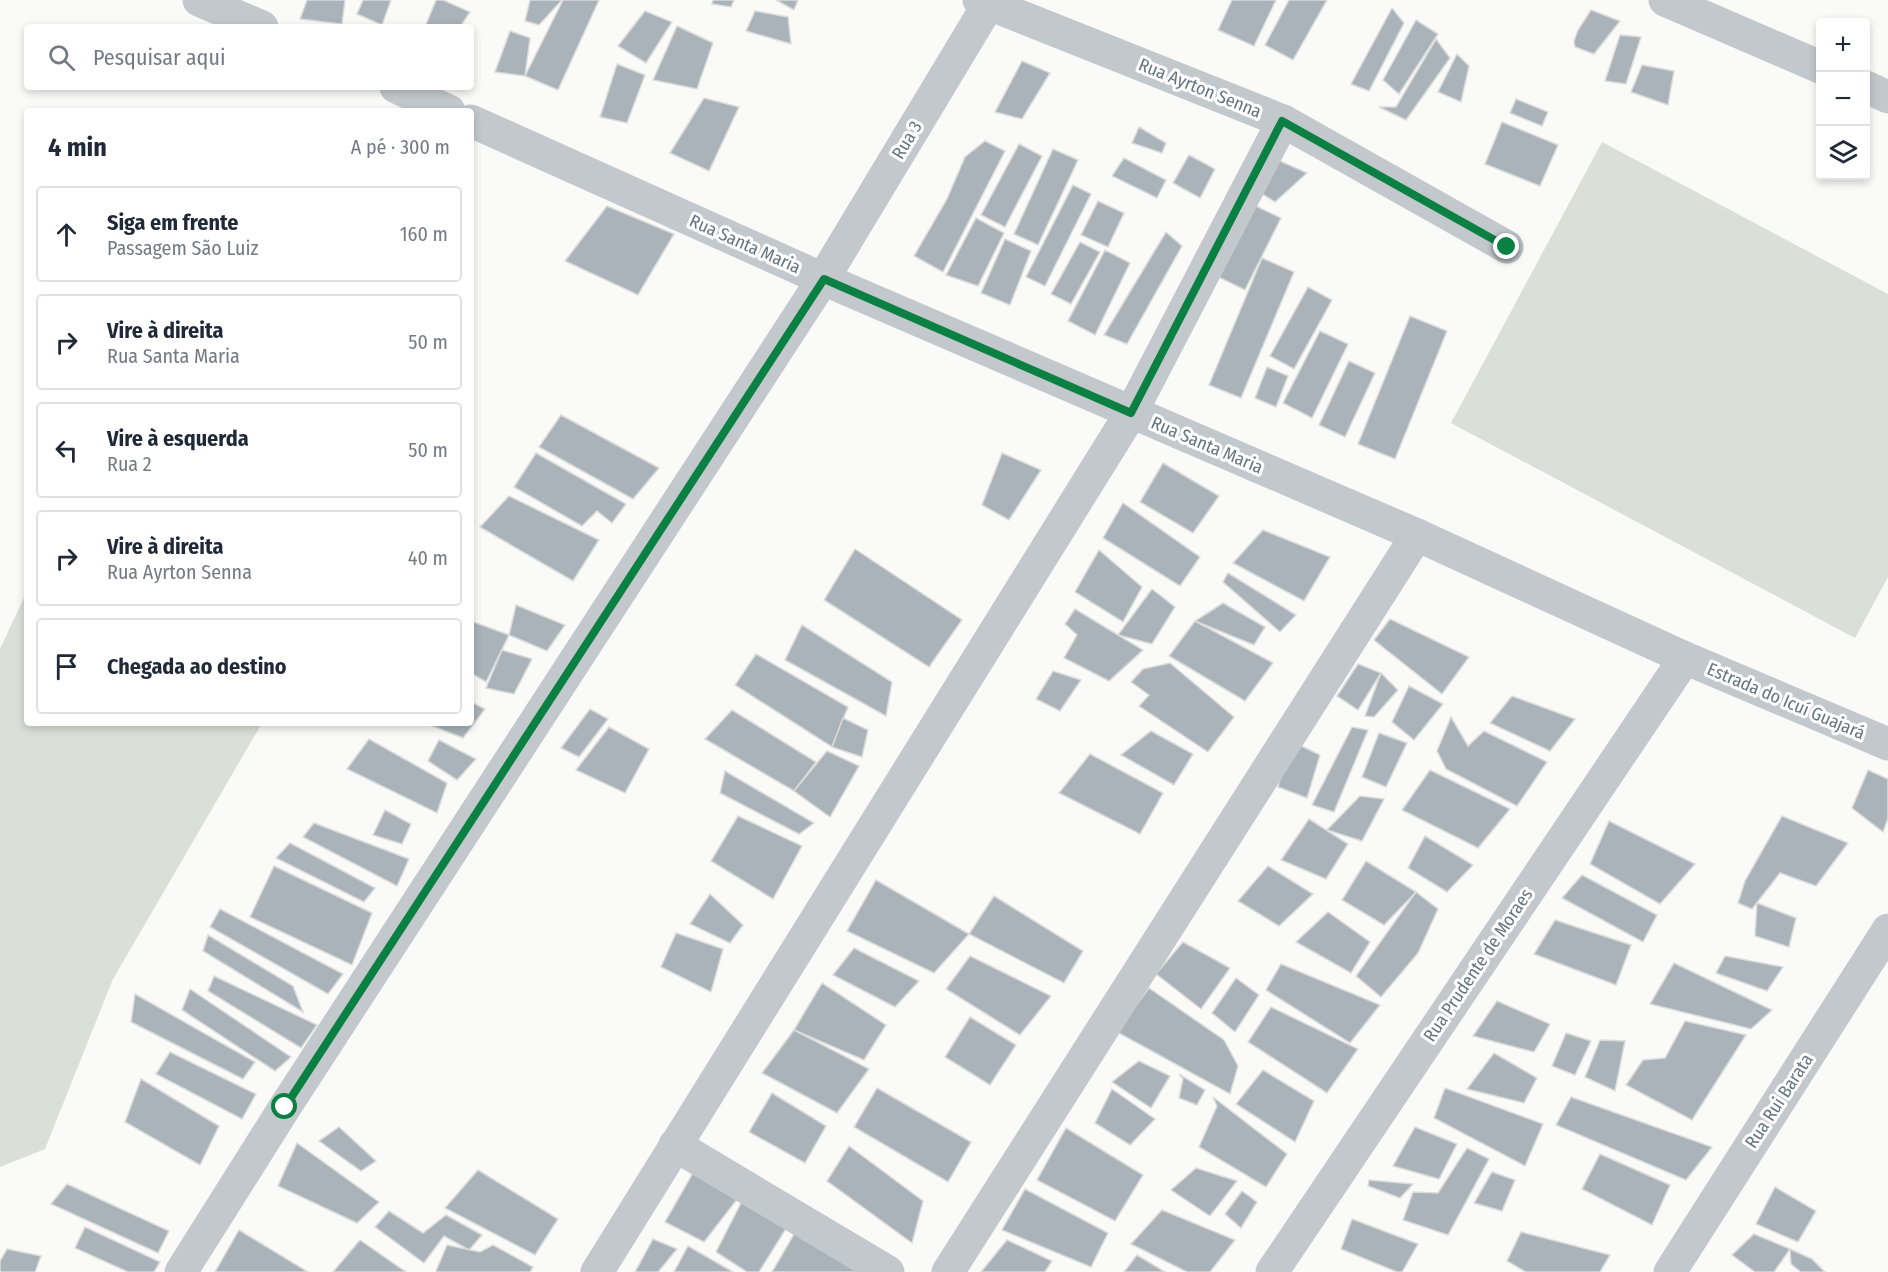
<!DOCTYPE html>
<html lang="pt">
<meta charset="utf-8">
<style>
body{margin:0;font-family:"Fira Sans Condensed",sans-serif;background:#f2f2f3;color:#1f2937}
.controls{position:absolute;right:18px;top:18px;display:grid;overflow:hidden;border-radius:6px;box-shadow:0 3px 9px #0003}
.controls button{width:54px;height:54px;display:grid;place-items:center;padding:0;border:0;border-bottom:2px solid #e0e1e3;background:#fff;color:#1f2937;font:30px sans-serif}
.stop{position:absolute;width:18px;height:18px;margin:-14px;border:4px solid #0b8043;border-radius:50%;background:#fff}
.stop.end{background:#0b8043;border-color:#fff;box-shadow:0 2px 6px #0008}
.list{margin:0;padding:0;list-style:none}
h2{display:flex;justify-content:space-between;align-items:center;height:78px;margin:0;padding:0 24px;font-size:26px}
h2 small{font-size:20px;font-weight:400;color:#747a83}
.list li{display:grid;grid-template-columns:39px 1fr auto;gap:18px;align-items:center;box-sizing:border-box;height:96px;margin:0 12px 12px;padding:0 12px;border:2px solid #e0e1e3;border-radius:6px}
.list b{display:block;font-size:22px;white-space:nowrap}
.list p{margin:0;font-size:20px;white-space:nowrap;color:#747a83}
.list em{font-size:20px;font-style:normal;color:#747a83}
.icon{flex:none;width:33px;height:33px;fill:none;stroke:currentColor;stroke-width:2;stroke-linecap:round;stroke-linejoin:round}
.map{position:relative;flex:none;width:1888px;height:1272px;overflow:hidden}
.search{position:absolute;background:#fff;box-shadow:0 3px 9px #0003;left:24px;top:24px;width:450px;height:66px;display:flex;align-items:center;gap:15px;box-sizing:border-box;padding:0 21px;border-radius:6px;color:#747a83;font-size:22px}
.panel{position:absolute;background:#fff;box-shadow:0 3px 9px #0003;left:24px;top:108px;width:450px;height:618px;border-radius:6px}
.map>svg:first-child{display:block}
.green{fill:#dadfd7}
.building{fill:#aab3b9;stroke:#dcdcda;stroke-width:1.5}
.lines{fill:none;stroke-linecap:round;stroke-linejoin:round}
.street{stroke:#c3c8cc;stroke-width:33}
.route{stroke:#0b8043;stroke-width:8}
.labels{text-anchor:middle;stroke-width:6;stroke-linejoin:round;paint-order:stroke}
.street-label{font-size:18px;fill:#657683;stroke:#fff}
</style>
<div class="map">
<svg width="1888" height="1272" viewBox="0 0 1888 1272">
<rect width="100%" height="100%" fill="#fafaf8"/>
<g class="green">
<polygon points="1602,142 1888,294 1888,577 1855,638 1451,423"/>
<polygon points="27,591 27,723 262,723 113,979 45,1149 0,1167 0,649"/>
</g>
<g class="building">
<polygon points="307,0 345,0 342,24 300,19"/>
<polygon points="363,0 391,0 382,25 357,14"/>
<polygon points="436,0 443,0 470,12 460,27 425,27"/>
<polygon points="530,0 562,0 539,25 525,21"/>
<polygon points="563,0 599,0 558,90 525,76"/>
<polygon points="713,0 734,0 731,7 712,4"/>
<polygon points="776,0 798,0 794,10"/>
<polygon points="1232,0 1276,0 1254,46 1218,30"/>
<polygon points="1289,0 1327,0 1293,60 1265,45"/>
<polygon points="1392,8 1404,23 1369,91 1351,84"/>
<polygon points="1591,10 1620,21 1594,54 1575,47 1574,41 1578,30"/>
<polygon points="645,11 672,22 646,63 618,46"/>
<polygon points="755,11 788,17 791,44 746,31"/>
<polygon points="1416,20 1438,34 1399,94 1383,80"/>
<polygon points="677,26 713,43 697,89 653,80"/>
<polygon points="510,31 530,38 525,76 495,72"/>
<polygon points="1620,35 1641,37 1626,84 1605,81"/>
<polygon points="1436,39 1450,58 1406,120 1379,107 1396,107"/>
<polygon points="1457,54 1469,66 1461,102 1438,92"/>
<polygon points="1022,61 1050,73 1022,119 995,112"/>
<polygon points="617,64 645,75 627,123 600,117"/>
<polygon points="1642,65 1674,71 1668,105 1631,92"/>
<polygon points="704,98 739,107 709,171 670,153"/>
<polygon points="1516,99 1548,112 1542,126 1510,113"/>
<polygon points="1502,122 1558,145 1540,186 1485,164"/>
<polygon points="1139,127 1166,143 1162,153 1132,143"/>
<polygon points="985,141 1005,151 943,272 914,256 947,199 965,157"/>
<polygon points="1019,144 1042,156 1005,227 981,215"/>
<polygon points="1053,149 1078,160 1038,245 1014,234"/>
<polygon points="1189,155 1215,169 1200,198 1173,183"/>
<polygon points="1269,156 1307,173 1275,202 1254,189"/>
<polygon points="1124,158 1166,180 1157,198 1112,176"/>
<polygon points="1073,185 1091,194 1045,286 1026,277"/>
<polygon points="1098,201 1124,213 1108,247 1081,235"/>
<polygon points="1245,201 1281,218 1245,290 1210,273"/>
<polygon points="607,206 674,234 638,295 565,261"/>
<polygon points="976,218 1004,233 978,286 946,275"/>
<polygon points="1166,232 1182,246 1127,344 1104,335"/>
<polygon points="1005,239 1031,251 1010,305 981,293"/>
<polygon points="1080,242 1100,252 1071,304 1051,294"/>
<polygon points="1105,250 1130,263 1095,335 1068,321"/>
<polygon points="1262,258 1294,272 1241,398 1209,385"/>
<polygon points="1308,287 1332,300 1294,369 1270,356"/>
<polygon points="1410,316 1447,331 1395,459 1358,444"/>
<polygon points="1320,331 1348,344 1312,418 1283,403"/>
<polygon points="1349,361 1375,373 1345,437 1319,425"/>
<polygon points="1267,367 1288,376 1276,407 1255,398"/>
<polygon points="561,415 659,468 633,499 539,447"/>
<polygon points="536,453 626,504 612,523 597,511 582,526 514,487"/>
<polygon points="1002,453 1041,470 1009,520 982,505"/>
<polygon points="1163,463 1219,496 1193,533 1140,502"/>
<polygon points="509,496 599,540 573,581 480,527"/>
<polygon points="1123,503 1200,557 1180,586 1103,538"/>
<polygon points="1263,530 1330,557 1304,601 1233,563"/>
<polygon points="855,549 962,620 929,667 824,600"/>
<polygon points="1099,550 1142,587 1123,622 1075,592"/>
<polygon points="1228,573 1296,615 1280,632 1223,582"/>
<polygon points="1152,589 1175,607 1152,644 1118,635"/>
<polygon points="1223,603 1265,627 1254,645 1195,621"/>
<polygon points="516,605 565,625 547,651 509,635"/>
<polygon points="1075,609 1143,650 1109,681 1064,658 1077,635 1065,624"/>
<polygon points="1390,619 1469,657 1442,694 1374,640"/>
<polygon points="471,621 509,635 486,682 471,673"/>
<polygon points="1195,621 1273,663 1245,701 1169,656"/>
<polygon points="802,625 892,682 886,716 785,660"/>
<polygon points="502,650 532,659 514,694 486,688"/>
<polygon points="756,654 848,707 832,747 735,685"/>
<polygon points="1170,663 1234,717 1208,752 1139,706 1149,695 1131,682 1143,669"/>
<polygon points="1358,664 1381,673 1358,710 1337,696"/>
<polygon points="1053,671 1081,680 1060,711 1036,699"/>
<polygon points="1381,673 1398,690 1374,717 1365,716"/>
<polygon points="1409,686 1443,704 1414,740 1392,722"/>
<polygon points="1512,696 1575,719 1550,751 1490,723"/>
<polygon points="471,702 485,709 463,738 425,723 471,723"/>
<polygon points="590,709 608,719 579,757 561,748"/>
<polygon points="732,710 816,762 794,791 705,739"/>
<polygon points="1451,717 1468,746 1484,731 1547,762 1517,806 1446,769 1437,751"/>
<polygon points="843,718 868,730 862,757 832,747"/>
<polygon points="609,727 649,749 625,793 576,770"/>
<polygon points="1352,727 1368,730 1334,812 1312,805"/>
<polygon points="1151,731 1193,754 1174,785 1121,755"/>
<polygon points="1379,733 1407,743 1386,787 1362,777"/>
<polygon points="369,739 447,783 437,813 347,769"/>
<polygon points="439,740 476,759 457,780 428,761"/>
<polygon points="1289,740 1320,755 1307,798 1278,787"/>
<polygon points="827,751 859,766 830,817 794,791"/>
<polygon points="1090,754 1163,793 1140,834 1059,793"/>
<polygon points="1430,770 1510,809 1478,848 1402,810"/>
<polygon points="1868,770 1888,779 1888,818 1883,832 1852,808"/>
<polygon points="725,771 814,823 799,834 720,793"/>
<polygon points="1360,796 1384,799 1362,841 1327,830"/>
<polygon points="385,810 411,824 402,844 373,835"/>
<polygon points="738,816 802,846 773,899 711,861"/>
<polygon points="1782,816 1848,843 1816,886 1780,873 1752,909 1738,903 1745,881"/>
<polygon points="1309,819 1348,844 1326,879 1281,860"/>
<polygon points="1609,821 1695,864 1660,904 1590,864"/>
<polygon points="314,823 409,859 397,886 303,837"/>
<polygon points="1425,836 1473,865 1447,892 1408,868"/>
<polygon points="290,843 375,888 364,902 276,858"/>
<polygon points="1366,861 1416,892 1384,925 1342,900"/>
<polygon points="274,866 372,913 352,965 250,917"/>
<polygon points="1268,866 1313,894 1279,926 1238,901"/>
<polygon points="1582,875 1657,915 1643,942 1562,898"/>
<polygon points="876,880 969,934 934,973 847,931"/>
<polygon points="1416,892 1438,909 1418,953 1381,997 1356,976"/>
<polygon points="710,894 743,925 730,943 690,924"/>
<polygon points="994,896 1083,951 1064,983 969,934"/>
<polygon points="1757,903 1796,918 1789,947 1755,936"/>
<polygon points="220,909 343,974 328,994 210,927"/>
<polygon points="1328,912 1370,942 1351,973 1296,942"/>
<polygon points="1555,920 1631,945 1616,985 1534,954"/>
<polygon points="676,933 723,949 711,992 661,967"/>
<polygon points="208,935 293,986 303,1012 203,951"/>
<polygon points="1183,942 1230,968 1201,1009 1156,974"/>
<polygon points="854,948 919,981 895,1007 833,975"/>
<polygon points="970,956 1051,996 1020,1035 946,989"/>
<polygon points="1725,956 1783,967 1767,991 1716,973"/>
<polygon points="1674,963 1772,1010 1751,1029 1650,1004"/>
<polygon points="1281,964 1380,1005 1350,1043 1266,990"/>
<polygon points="214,976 317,1025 301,1048 208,991"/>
<polygon points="1236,978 1259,995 1235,1032 1212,1013"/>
<polygon points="822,983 886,1025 864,1060 794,1030"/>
<polygon points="1149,988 1224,1040 1238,1066 1230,1094 1117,1032"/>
<polygon points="190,989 291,1057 275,1071 182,1010"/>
<polygon points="135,994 255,1062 243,1079 131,1022"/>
<polygon points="1497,1001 1550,1024 1534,1052 1473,1036"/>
<polygon points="1271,1007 1358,1049 1327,1093 1248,1042"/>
<polygon points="970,1017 1016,1045 990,1085 945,1057"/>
<polygon points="1685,1021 1746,1035 1692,1120 1626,1085 1643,1060 1665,1058"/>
<polygon points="794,1030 869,1069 837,1113 762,1073"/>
<polygon points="1566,1033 1591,1041 1575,1075 1552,1066"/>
<polygon points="1600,1040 1625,1041 1615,1091 1585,1077"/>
<polygon points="170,1052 256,1094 242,1119 156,1074"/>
<polygon points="1494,1053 1537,1078 1524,1103 1467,1089"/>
<polygon points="1139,1061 1170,1076 1151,1108 1112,1082"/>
<polygon points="1263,1070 1314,1101 1295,1142 1236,1104"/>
<polygon points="1179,1074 1205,1090 1197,1105 1179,1098 1183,1079"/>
<polygon points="141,1079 219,1126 200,1165 125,1122"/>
<polygon points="877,1088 971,1142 948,1182 854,1127"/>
<polygon points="1445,1088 1543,1124 1525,1166 1434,1118"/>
<polygon points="1112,1089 1155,1119 1130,1145 1095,1123"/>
<polygon points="772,1093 826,1126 805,1163 749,1132"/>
<polygon points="1213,1097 1287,1154 1266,1187 1199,1147 1217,1106"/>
<polygon points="1571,1097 1712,1147 1686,1180 1556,1125"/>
<polygon points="339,1127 376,1161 361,1171 319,1141"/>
<polygon points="1415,1127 1457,1144 1439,1179 1393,1166"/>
<polygon points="1066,1128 1143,1175 1115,1221 1037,1180"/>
<polygon points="297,1143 379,1202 357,1223 278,1186"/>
<polygon points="849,1146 923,1201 912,1243 827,1181"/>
<polygon points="1467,1148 1489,1159 1448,1235 1403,1220 1413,1192 1438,1193"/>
<polygon points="1600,1154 1670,1185 1652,1225 1582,1189"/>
<polygon points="697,1166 742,1193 704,1242 665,1222"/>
<polygon points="1196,1168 1237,1181 1210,1216 1171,1190"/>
<polygon points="478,1170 558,1219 535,1255 445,1208"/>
<polygon points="1492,1172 1515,1180 1502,1211 1474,1203"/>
<polygon points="1369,1180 1413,1184 1400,1198 1368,1186"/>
<polygon points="67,1184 169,1231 158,1253 51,1204"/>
<polygon points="1775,1187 1816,1211 1798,1242 1756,1224"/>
<polygon points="1025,1189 1108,1233 1091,1267 1002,1230"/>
<polygon points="1242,1191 1257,1202 1241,1228 1225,1214"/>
<polygon points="743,1199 787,1227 759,1272 747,1272 716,1252"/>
<polygon points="1162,1210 1235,1240 1210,1272 1187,1272 1131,1244"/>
<polygon points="389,1211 423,1233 446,1215 482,1235 469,1250 444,1236 424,1263 375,1227"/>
<polygon points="1352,1219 1418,1244 1402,1272 1397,1272 1341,1249"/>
<polygon points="85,1227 160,1262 154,1272 128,1272 75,1248"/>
<polygon points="797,1229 861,1272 772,1272"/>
<polygon points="239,1230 308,1272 215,1272"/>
<polygon points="1521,1232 1610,1255 1600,1272 1526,1272 1507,1261"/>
<polygon points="1754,1234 1790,1249 1774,1272 1755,1272 1732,1255"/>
<polygon points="653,1239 677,1249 658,1272 635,1272"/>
<polygon points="360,1240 406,1272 333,1272"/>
<polygon points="1007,1240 1052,1261 1045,1272 981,1272"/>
<polygon points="447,1245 480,1252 493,1245 533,1267 530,1272 437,1272 436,1271"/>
<polygon points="688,1246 733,1272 674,1272"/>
<polygon points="7,1249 41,1256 35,1272 0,1272 0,1261"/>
<polygon points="1790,1249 1812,1259 1825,1272 1801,1272 1791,1264"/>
<polygon points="1137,1255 1165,1272 1124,1272"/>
</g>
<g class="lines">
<g class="street">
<polyline points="199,0 262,27"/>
<polyline points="979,0 1283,121 1507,247"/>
<polyline points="1665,0 1820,67"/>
<polyline points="396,87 449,111"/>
<polyline points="1866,87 1888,97"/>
<polyline points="471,121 823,279 1417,535 1685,658 1888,744"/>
<polyline points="675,1145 888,1272"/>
<polyline points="181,1272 285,1107 823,279 991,0"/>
<polyline points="597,1272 1131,413 1283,121"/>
<polyline points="948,1272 1417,535"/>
<polyline points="1272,1272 1685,658"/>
<polyline points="1670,1272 1888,930"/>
</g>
</g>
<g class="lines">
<polyline class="route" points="285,1107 824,279 1131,413 1282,121 1507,247"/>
</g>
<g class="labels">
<g class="street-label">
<text transform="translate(1200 88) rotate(22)" y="6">Rua Ayrton Senna</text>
<text transform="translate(907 140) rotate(-59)" y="6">Rua 3</text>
<text transform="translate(745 244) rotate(24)" y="6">Rua Santa Maria</text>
<text transform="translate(1207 445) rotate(23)" y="6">Rua Santa Maria</text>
<text transform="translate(1786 701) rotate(23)" y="6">Estrada do Icuí Guajará</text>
<text transform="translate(1478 965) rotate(-56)" y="6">Rua Prudente de Moraes</text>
<text transform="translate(1779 1101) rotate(-57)" y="6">Rua Rui Barata</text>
</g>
</g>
</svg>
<div class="controls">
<button>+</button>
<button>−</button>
<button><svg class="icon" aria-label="layers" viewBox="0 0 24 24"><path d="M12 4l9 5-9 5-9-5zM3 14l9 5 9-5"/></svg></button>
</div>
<div class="stop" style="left:285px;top:1107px"></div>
<div class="stop end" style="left:1507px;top:247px"></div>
<div class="search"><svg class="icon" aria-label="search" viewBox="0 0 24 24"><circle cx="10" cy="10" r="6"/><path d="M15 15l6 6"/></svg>Pesquisar aqui</div>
<section class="panel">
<h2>4 min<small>A pé · 300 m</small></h2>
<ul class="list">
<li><svg class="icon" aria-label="ahead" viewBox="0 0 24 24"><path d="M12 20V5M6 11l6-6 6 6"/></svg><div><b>Siga em frente</b><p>Passagem São Luiz</p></div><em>160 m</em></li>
<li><svg class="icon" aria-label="right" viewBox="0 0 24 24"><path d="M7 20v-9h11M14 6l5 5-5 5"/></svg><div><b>Vire à direita</b><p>Rua Santa Maria</p></div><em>50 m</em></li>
<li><svg class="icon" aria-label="left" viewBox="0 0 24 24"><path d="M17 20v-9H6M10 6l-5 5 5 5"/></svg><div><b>Vire à esquerda</b><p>Rua 2</p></div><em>50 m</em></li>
<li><svg class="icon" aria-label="right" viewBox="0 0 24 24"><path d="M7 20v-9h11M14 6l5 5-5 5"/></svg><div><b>Vire à direita</b><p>Rua Ayrton Senna</p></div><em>40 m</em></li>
<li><svg class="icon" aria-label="arrive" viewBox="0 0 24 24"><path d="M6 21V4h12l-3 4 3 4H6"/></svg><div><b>Chegada ao destino</b></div></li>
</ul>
</section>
</div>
